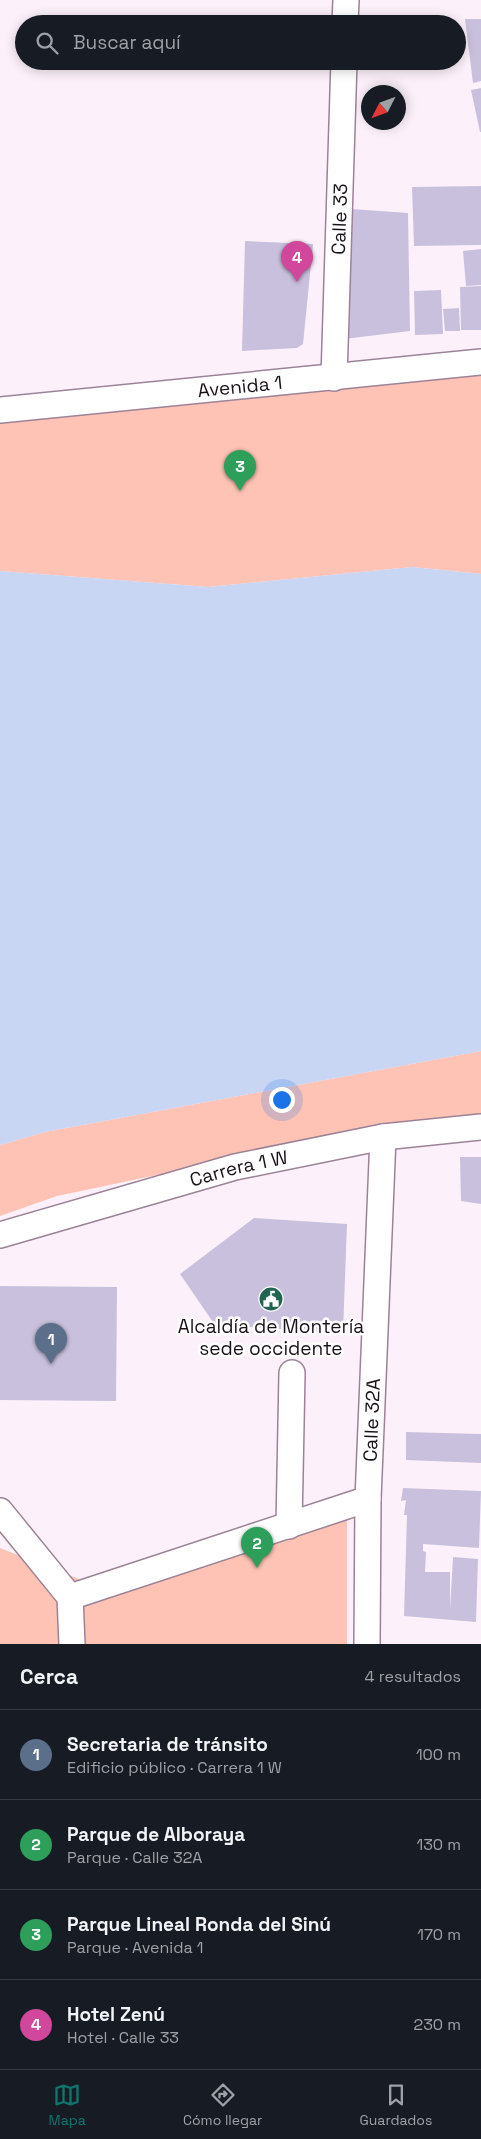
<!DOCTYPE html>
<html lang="es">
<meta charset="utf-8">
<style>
body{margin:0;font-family:"Space Grotesk",sans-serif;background:#242831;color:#f1f3f6}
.compass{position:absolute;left:361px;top:85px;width:45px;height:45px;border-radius:50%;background:#171b24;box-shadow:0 2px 12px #0003;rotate:228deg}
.you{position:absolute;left:281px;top:1099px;width:18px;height:18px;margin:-12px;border:4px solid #fff;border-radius:50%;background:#1a73e8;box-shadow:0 0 0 8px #1a73e833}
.badge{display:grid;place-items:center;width:32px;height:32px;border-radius:50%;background:#0f766e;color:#fff;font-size:16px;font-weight:700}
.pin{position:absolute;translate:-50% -41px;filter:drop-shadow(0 1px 2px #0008)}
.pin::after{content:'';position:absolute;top:26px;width:18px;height:15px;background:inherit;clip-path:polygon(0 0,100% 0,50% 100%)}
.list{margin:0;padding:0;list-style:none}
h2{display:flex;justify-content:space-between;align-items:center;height:65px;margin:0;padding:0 20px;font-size:21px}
h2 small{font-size:16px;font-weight:400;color:#9ea1a6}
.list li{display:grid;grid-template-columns:32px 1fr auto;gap:15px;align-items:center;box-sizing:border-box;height:90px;padding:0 20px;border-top:1px solid #363941}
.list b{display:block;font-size:19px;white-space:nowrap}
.list p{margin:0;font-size:16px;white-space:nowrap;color:#9ea1a6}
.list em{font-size:16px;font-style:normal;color:#9ea1a6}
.icon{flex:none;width:28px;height:28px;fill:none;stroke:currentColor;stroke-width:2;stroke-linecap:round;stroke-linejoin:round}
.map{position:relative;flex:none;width:481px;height:1644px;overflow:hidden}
.search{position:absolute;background:#171b24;box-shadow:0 2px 12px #0003;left:15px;right:15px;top:15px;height:55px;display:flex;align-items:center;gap:12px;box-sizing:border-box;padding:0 18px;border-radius:28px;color:#9ea1a6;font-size:19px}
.sheet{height:425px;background:#171b24}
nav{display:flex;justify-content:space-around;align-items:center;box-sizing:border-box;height:70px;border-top:1px solid #363941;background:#171b24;font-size:14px;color:#9ea1a6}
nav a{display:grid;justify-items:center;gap:2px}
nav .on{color:#0f766e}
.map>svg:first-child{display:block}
.green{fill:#fec3b4}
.water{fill:#c8d5f3}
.building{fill:#c9c0dd}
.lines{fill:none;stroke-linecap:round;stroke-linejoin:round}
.minor-casing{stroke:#9b8397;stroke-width:28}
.minor{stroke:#fff;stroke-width:25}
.labels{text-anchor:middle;stroke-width:5;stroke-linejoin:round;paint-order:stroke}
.street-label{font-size:19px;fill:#1b1219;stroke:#fff}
.poi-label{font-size:19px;fill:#1b1219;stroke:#fff}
</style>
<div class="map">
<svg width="481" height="1644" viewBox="0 0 481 1644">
<rect width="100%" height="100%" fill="#fcf1fa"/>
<g class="green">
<polygon points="481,364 481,574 412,567 208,587 0,571 0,414"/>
<polygon points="481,1051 481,1120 385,1127 57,1196 0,1216 0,1145 45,1132"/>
<polygon points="347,1513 347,1644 0,1644 0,1548 102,1588"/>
</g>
<polygon class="water" points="412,567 481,574 481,1051 45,1132 0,1145 0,571 208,587"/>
<g class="building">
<polygon points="465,19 481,19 481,81 473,83"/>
<polygon points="481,88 481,132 480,132 471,90"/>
<polygon points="481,186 481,245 414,246 412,187"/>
<polygon points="351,209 408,213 410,331 344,339"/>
<polygon points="245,241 313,244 303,344 297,348 242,351"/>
<polygon points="481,249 481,285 466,286 463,251"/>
<polygon points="481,286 481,330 461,330 460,287"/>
<polygon points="441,290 443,334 415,335 414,291"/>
<polygon points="459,308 460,331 445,331 443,309"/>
<polygon points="460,1157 481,1157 481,1204 461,1201"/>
<polygon points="254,1218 347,1224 343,1333 215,1325 180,1274"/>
<polygon points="0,1286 117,1287 116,1401 0,1400"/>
<polygon points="406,1432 481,1434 481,1463 406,1460"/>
<polygon points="403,1488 481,1491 479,1548 423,1544 423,1551 426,1552 425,1572 450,1572 450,1610 453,1557 478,1559 476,1622 404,1616 407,1515 404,1515 406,1500 401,1501"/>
</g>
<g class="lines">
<defs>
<g id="minor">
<polyline points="345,24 346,0"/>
<path id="s1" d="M334,378L344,61"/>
<path id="s2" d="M0,410L481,362"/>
<path id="s3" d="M0,1235L235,1167L383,1137L481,1127"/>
<polyline points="0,1511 70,1597 72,1644"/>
<polyline points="289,1526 292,1373"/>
<polyline points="70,1597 368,1499"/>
<path id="s4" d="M367,1644L368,1499L383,1137"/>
</g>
</defs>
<use href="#minor" class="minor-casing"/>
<use href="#minor" class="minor"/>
</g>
<defs>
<symbol id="civic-disc" viewBox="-11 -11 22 22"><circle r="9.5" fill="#236351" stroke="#fff"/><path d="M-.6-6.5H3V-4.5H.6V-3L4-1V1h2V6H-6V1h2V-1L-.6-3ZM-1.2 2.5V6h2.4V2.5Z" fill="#fff"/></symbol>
</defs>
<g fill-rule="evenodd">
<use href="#civic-disc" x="257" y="1285" width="28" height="28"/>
</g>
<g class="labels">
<g class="street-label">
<text dy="7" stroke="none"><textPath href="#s1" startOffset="159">Calle 33</textPath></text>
<text dy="7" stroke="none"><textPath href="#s2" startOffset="241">Avenida 1</textPath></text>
<text dy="7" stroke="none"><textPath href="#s3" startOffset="248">Carrera 1 W</textPath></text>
<text dy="7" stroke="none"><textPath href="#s4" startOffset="224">Calle 32A</textPath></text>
</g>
<g class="poi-label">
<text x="271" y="1333">Alcaldía de Montería<tspan x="271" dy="22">sede occidente</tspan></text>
</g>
</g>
</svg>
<svg class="compass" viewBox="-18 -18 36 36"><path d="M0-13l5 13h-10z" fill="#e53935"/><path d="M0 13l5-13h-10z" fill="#9ea1a6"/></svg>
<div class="you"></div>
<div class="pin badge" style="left:51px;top:1364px;background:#5c6f8a">1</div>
<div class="pin badge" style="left:257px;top:1568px;background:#2e9e5b">2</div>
<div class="pin badge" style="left:240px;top:491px;background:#2e9e5b">3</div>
<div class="pin badge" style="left:297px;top:282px;background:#d1479c">4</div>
<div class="search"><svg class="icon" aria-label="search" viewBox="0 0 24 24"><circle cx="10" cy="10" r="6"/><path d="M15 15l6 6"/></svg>Buscar aquí</div>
</div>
<section class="sheet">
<h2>Cerca<small>4 resultados</small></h2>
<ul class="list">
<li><span class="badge" style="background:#5c6f8a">1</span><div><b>Secretaria de tránsito</b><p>Edificio público · Carrera 1 W</p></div><em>100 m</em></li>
<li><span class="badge" style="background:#2e9e5b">2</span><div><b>Parque de Alboraya</b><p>Parque · Calle 32A</p></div><em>130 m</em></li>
<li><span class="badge" style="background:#2e9e5b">3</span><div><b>Parque Lineal Ronda del Sinú</b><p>Parque · Avenida 1</p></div><em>170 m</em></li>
<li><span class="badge" style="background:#d1479c">4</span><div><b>Hotel Zenú</b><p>Hotel · Calle 33</p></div><em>230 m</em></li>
</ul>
</section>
<nav>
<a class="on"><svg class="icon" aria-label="map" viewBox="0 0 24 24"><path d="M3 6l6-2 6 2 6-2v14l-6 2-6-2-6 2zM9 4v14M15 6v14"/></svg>Mapa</a>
<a><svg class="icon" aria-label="directions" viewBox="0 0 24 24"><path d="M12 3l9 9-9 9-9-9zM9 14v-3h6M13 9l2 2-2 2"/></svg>Cómo llegar</a>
<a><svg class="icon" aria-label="saved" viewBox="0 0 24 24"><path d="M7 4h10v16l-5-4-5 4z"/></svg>Guardados</a>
</nav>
